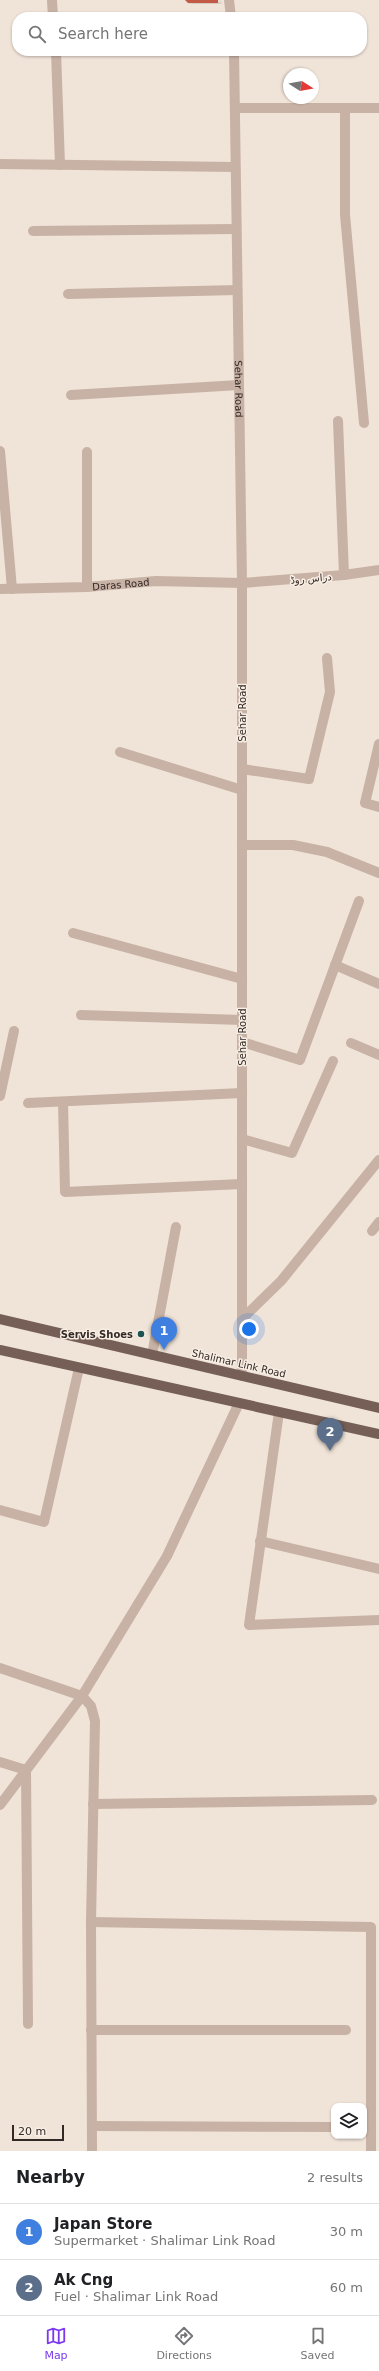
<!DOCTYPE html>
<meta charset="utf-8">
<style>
body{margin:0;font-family:"DejaVu Sans",Vazirmatn,sans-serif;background:#f6f6f6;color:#202124}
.controls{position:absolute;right:12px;bottom:12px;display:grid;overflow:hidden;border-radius:8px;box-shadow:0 1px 3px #0004}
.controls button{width:36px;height:36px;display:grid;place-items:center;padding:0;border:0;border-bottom:1px solid #e0e0e0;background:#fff;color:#202124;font:20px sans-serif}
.compass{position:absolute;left:283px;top:68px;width:36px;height:36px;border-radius:50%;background:#fff;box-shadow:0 1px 3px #0004;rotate:101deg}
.scale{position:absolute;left:12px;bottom:10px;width:52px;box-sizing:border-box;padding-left:4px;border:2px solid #332926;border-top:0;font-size:11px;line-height:14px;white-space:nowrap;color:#332926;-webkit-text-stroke:3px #f8eee4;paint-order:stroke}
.you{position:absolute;left:249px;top:1329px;width:14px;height:14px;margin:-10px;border:3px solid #fff;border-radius:50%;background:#1a73e8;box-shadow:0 0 0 6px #1a73e833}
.badge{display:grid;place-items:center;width:26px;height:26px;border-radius:50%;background:#7c3aed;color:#fff;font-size:13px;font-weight:700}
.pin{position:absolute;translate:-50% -33px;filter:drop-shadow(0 1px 2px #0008)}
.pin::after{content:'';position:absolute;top:21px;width:14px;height:12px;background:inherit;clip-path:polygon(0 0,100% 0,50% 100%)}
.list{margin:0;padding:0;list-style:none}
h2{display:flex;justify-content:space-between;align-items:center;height:52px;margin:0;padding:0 16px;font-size:17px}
h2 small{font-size:13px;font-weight:400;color:#757577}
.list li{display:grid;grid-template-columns:26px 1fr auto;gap:12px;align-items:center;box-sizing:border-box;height:56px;padding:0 16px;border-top:1px solid #e0e0e0}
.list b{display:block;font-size:15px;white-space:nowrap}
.list p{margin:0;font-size:13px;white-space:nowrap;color:#757577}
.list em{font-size:13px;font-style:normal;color:#757577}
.icon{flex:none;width:22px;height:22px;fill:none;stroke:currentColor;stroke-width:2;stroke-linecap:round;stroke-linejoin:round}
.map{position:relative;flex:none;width:379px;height:2151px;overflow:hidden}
.search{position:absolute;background:#fff;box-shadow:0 1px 3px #0004;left:12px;right:12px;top:12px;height:44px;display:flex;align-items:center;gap:10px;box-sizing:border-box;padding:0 14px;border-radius:16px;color:#757577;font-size:15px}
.sheet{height:164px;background:#fff}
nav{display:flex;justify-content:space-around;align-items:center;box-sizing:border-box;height:56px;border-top:1px solid #e0e0e0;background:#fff;font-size:11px;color:#757577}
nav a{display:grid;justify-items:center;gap:2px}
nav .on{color:#7c3aed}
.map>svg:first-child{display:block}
.building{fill:#c25a44;filter:url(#shadow)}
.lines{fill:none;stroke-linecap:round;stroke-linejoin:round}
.minor{stroke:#c8b2a5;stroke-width:10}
.major{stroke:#755f57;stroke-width:10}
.poi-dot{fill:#1d5353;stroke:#f8eee4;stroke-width:1.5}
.labels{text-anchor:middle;stroke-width:3;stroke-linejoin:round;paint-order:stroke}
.street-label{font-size:10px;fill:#332926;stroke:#f8eee4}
.poi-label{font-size:10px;font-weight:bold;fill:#332926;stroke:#f8eee4;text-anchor:end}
</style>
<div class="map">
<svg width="379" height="2151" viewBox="0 0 379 2151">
<defs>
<filter id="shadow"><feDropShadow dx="3.5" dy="3.5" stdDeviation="2" flood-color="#0004"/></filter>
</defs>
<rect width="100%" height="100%" fill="#f0e3d8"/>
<polygon class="building" points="185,0 218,0 218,3 188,3"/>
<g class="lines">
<g class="minor">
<polyline points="229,0 231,17"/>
<polyline points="52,1 53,17"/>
<polyline points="56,51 60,165"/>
<path id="s1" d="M234,51L242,583V1376"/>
<polyline points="235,108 379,108"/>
<polyline points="345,109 345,215 364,423"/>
<polyline points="0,164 235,167"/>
<polyline points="33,231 236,229"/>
<polyline points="68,294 237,290"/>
<polyline points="71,395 239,385"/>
<polyline points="338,421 344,575"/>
<polyline points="0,451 12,589"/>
<polyline points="87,587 87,452"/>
<path id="s2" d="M0,589L87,587L156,581L242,583L344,575L379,570"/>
<polyline points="379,744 365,803 379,807"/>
<polyline points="120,752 242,790"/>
<polyline points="242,769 309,779 330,692 327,658"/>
<polyline points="242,845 293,845 327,852 379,873"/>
<polyline points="73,933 242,979"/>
<polyline points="335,965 379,984"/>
<polyline points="81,1015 242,1020"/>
<polyline points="242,1042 300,1060 359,901"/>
<polyline points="351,1043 379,1055"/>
<polyline points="0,1096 14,1031"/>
<polyline points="63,1102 65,1192 242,1184"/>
<polyline points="28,1103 242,1093"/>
<polyline points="242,1139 292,1153 333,1061"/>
<polyline points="372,1231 379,1222"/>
<polyline points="242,1319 281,1281 379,1160"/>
<polyline points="152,1355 176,1227"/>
<polyline points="279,1412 249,1625 379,1620"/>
<polyline points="0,1510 44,1522 79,1368"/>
<polyline points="260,1541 379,1569"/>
<polyline points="0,1668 82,1696 91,1706 95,1721 91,1922 92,2151"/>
<polyline points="0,1762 26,1770 28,2024"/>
<polyline points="93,1804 372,1800"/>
<polyline points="0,1805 82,1696 167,1556 239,1403"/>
<polyline points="91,1922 371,1927 371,2151"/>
<polyline points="91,2030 346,2030"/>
<polyline points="92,2126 334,2127"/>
</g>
<g class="major">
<polyline points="0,1319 379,1408"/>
<polyline points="0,1350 379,1434"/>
</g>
</g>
<circle class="poi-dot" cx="141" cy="1334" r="4"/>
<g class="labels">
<g class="street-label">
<text dy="4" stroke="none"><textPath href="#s1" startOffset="338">Sehar Road</textPath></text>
<text transform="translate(311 578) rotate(-5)" y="4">دراس روڈ</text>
<text dy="4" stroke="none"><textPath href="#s2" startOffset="121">Daras Road</textPath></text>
<text transform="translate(242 713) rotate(-90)" y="4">Sehar Road</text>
<text transform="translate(242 1037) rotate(-90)" y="4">Sehar Road</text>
<text transform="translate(239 1363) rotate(13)" y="4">Shalimar Link Road</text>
</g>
<g class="poi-label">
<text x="133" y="1338">Servis Shoes</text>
</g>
</g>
</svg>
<div class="controls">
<button><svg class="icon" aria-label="layers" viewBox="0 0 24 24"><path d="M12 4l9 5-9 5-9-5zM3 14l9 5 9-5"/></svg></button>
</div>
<svg class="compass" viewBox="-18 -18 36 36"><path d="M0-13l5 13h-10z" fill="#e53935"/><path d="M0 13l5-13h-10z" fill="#757577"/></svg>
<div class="scale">20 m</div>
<div class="you"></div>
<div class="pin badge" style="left:164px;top:1350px;background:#3f7fe0">1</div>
<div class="pin badge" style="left:330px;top:1451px;background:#5c6f8a">2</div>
<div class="search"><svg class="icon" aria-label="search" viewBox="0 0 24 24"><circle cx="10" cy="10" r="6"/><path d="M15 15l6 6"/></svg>Search here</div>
</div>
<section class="sheet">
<h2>Nearby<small>2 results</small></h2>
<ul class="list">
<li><span class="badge" style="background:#3f7fe0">1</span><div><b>Japan Store</b><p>Supermarket · Shalimar Link Road</p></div><em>30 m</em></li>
<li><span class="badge" style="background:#5c6f8a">2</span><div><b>Ak Cng</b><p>Fuel · Shalimar Link Road</p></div><em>60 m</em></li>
</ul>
</section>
<nav>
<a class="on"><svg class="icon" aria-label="map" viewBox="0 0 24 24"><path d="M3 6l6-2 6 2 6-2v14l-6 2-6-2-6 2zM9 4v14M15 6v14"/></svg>Map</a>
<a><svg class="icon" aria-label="directions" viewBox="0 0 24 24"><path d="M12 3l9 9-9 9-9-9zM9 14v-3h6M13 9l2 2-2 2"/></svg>Directions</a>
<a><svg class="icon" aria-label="saved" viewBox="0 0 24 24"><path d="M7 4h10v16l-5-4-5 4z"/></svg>Saved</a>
</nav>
